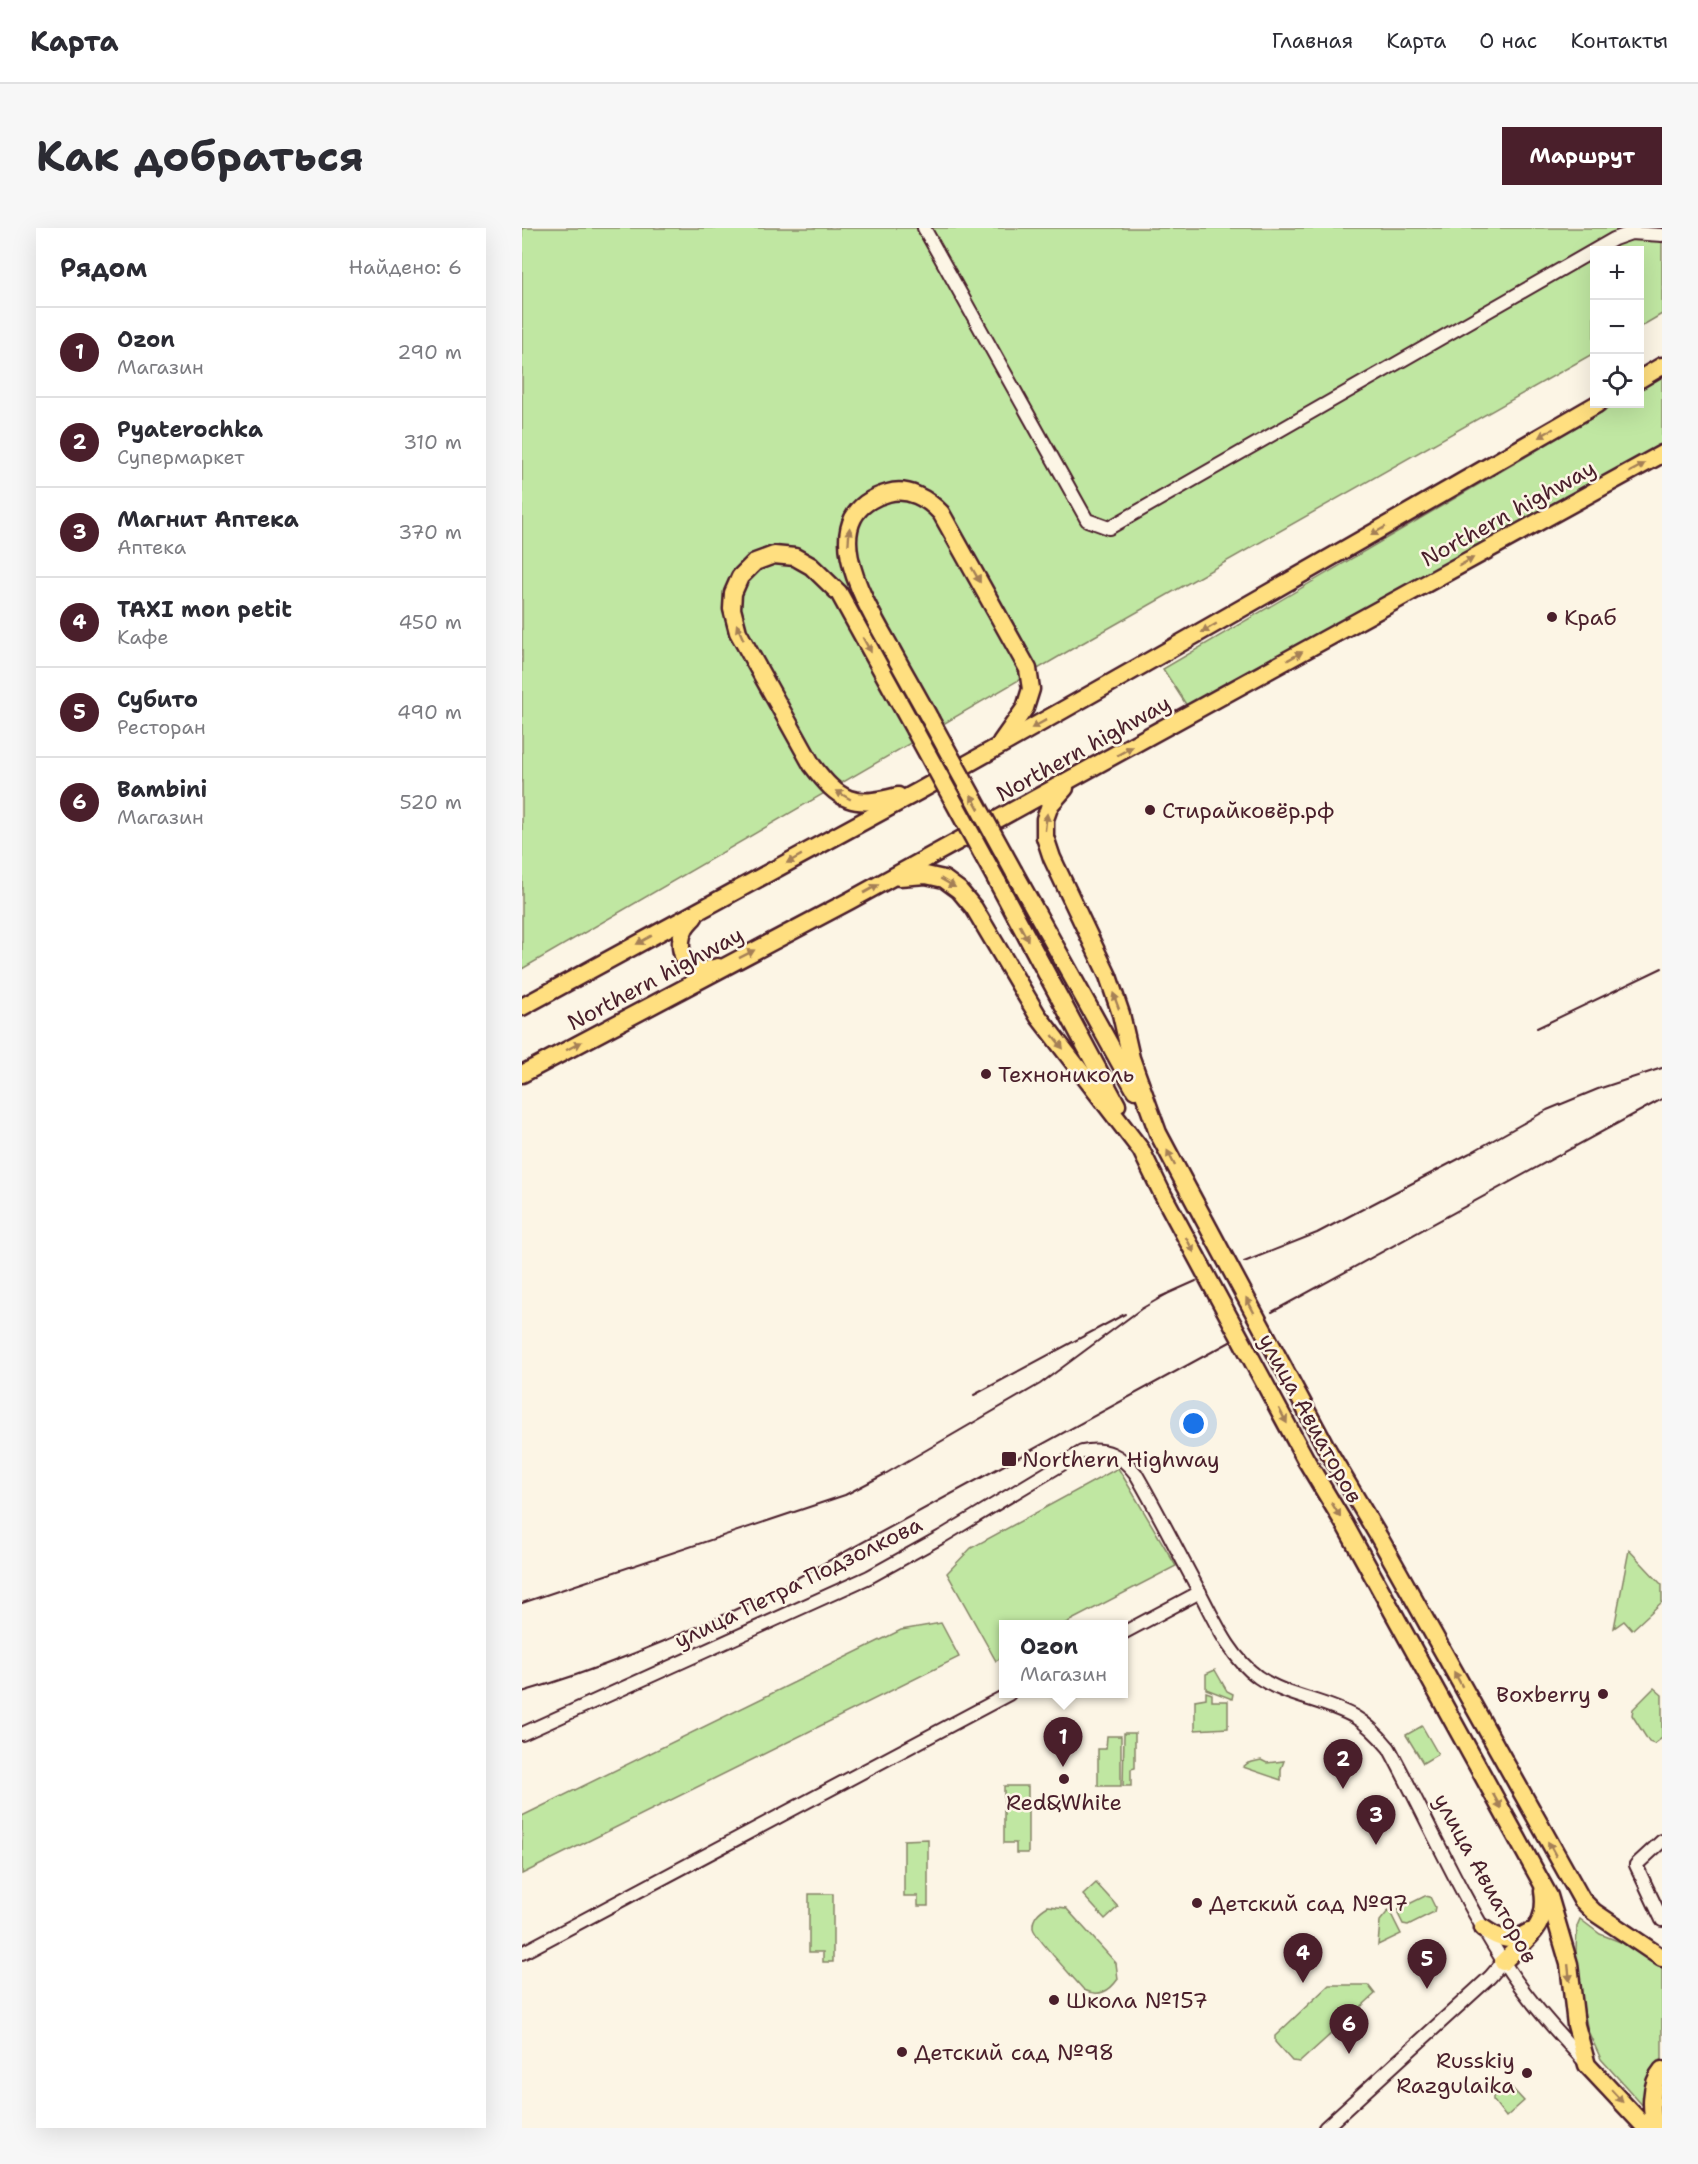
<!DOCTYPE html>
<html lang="ru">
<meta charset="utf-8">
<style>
body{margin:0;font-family:"Shantell Sans",sans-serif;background:#f7f7f7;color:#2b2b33}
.controls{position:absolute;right:18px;top:18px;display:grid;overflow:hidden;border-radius:0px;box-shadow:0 6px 24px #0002}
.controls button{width:54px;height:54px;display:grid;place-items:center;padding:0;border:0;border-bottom:2px solid #e1e1e2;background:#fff;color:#2b2b33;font:30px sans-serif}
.you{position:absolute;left:672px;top:1196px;width:21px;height:21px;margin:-15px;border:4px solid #fff;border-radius:50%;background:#1a73e8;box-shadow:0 0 0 9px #1a73e833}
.badge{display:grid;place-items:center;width:39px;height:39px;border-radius:50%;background:#4a1f2b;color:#fff;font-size:20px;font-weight:700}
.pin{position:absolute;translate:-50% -50px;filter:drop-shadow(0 2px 3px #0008)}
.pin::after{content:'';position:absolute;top:32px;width:21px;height:18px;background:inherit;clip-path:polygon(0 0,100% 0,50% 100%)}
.popup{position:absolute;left:477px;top:1392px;width:129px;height:78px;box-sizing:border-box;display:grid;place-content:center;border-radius:0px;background:#fff;filter:drop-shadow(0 2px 4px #0005);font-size:20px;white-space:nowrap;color:#7c7c81}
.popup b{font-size:22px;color:#2b2b33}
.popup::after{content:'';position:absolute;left:50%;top:100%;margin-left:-12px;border:12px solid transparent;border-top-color:#fff}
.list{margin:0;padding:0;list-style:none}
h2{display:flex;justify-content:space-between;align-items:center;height:78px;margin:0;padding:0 24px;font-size:26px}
h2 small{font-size:20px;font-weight:400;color:#7c7c81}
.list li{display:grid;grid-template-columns:39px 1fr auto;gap:18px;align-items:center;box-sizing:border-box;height:90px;padding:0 24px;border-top:2px solid #e1e1e2}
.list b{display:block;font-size:22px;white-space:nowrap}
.list p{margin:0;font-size:20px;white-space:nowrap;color:#7c7c81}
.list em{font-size:20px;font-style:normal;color:#7c7c81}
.icon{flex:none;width:33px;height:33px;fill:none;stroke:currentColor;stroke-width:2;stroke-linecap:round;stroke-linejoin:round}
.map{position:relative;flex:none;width:1140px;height:1900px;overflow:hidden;border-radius:0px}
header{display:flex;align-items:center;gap:36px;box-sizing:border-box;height:84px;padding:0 30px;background:#fff;border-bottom:2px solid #e1e1e2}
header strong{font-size:28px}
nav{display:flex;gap:33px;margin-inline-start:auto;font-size:21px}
.intro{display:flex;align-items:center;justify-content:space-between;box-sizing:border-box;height:144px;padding:0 36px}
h1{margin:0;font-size:42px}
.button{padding:15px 27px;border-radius:0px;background:#4a1f2b;color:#fff;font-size:21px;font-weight:700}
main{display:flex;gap:36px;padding:0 36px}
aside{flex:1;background:#fff;border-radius:0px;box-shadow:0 6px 24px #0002}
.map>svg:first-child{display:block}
.green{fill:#c0e7a2;stroke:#858366;stroke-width:1.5}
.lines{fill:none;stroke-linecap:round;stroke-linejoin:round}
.minor-casing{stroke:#4a1f2b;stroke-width:16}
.major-casing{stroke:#4a1f2b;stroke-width:21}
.minor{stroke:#fcf5e5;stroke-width:12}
.major{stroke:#ffdf80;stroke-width:16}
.rail{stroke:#4a1f2b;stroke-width:2}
.major-bridge-casing{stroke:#4a1f2b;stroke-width:21;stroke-linecap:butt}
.major-bridge{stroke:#ffdf80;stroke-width:16}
.oneway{fill:#a47f56}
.poi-dot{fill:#4a1f2b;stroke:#fcf5e5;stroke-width:2}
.labels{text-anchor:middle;stroke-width:5;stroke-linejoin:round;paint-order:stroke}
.street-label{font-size:22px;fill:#4a1f2b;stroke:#fcf5e5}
.poi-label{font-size:22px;fill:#4a1f2b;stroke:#fcf5e5;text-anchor:start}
</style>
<header>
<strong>Карта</strong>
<nav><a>Главная</a><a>Карта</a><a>О нас</a><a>Контакты</a></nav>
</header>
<div class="intro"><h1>Как добраться</h1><a class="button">Маршрут</a></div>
<main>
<aside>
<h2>Рядом<small>Найдено: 6</small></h2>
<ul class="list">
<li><span class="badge">1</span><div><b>Ozon</b><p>Магазин</p></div><em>290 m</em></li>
<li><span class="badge">2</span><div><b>Pyaterochka</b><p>Супермаркет</p></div><em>310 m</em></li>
<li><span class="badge">3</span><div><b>Магнит Аптека</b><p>Аптека</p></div><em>370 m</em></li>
<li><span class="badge">4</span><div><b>TAXI mon petit</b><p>Кафе</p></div><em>450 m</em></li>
<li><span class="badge">5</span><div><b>Субито</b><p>Ресторан</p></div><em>490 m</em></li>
<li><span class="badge">6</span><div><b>Bambini</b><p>Магазин</p></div><em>520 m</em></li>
</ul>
</aside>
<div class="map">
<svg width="1140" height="1900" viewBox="0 0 1140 1900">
<rect width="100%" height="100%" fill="#fcf5e5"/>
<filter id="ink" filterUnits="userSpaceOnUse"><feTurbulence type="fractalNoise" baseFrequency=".0167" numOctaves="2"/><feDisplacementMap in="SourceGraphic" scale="12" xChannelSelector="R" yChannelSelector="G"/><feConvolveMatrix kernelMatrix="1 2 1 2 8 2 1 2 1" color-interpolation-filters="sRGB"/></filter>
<g filter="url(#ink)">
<g class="green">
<polygon points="0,0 1140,0 1140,86 1118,99 1118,22 1072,22 1072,125 550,421 0,741"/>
<polygon points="1140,148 1140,218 665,478 641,441 1094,176 1118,176 1118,162"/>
<polygon points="596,1240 654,1338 542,1396 481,1396 481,1429 474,1433 425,1345 449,1320"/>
<polygon points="1107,1322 1140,1357 1140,1374 1110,1402 1102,1393 1092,1400"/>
<polygon points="419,1395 437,1429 0,1646 0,1588 379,1402"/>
<polygon points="693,1442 705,1463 711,1466 710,1471 684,1461 684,1446"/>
<polygon points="1132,1460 1140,1467 1140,1510 1132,1516 1127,1514 1110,1487 1111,1481"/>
<polygon points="684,1464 690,1466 690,1473 706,1473 706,1500 673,1502 673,1472 684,1470"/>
<polygon points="900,1498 916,1526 901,1535 884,1507"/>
<polygon points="602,1505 613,1505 613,1540 609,1541 609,1558 601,1558"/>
<polygon points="585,1508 599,1508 599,1558 576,1558 576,1521 584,1521"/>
<polygon points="739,1532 745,1535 762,1533 759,1541 759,1552 721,1539 726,1535"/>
<polygon points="482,1558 506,1558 506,1625 494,1625 494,1615 482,1615"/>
<polygon points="406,1611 406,1678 396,1678 396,1668 382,1668 382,1612"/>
<polygon points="574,1655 596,1679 583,1691 561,1667"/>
<polygon points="287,1666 311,1666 311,1734 301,1734 301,1724 287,1724"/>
<polygon points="903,1668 908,1669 913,1679 912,1684 886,1697 881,1696 876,1686 877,1681"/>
<path d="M526,1678L544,1680L594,1735L596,1751C587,1764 577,1769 562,1762C554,1752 512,1709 511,1700C510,1689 518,1683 526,1678Z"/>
<polygon points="867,1682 879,1706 856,1717 858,1693"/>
<polygon points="1058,1691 1078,1706 1101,1715 1140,1740 1140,1899 1079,1831 1066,1803 1056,1753 1054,1723 1055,1698"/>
<polygon points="807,1757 846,1757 853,1766 778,1834 770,1833 753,1814 753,1808"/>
<polygon points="983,1858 988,1858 1002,1873 984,1889 971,1872 971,1869"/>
</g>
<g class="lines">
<defs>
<g id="minor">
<polyline points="402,0 565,292 587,300 1092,11 1109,5 1140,7"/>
<polyline points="601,1405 678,1364"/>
<path d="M0,1506L347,1349L419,1309L560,1224C584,1219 599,1227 614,1246C636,1284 656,1324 677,1363C693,1393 707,1428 736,1449C765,1469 803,1472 833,1489C847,1497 857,1508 867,1520C905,1590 937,1665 981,1733C1004,1770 1034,1803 1064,1835"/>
<polyline points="1140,1613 1114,1637 1140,1692"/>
<polyline points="0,1725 487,1466"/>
<polyline points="803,1900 968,1749 981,1734"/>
</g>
<g id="major">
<polyline points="1118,151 1140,138"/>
<path d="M408,491C395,467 381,443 368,419C344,376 288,287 366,265C386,259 406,271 419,285L506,441L509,461L503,480L479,514"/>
<polyline points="543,560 528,577 523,591 523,609 530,630 586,748 599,786 609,830 636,905 662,954"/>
<path d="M376,568C331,580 318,574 290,537L216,404L210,381L211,365L218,349L233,334L252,327L273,329L289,338L317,365L392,501"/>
<polyline points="492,644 613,862"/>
<polyline points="377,649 404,647 422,651 437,662 452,680 516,788 619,922 640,965"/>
<polyline points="475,653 595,877"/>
<path d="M172,689C169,692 165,696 163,700C154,717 160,741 181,742C186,742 192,740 196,739"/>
<path d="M0,779C132,707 265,636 397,563C625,436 850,306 1075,176"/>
<polyline points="0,846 327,673 1140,226"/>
<polyline points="805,1221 857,1309 1060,1672 1072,1684 1140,1730"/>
<polyline points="784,1232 823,1297 1027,1668 1047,1736 1054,1797 1065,1837 1124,1900"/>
<path d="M961,1700C978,1712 989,1715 1007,1704"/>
<path d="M981,1734C1004,1711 1027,1699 1021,1663"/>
<path d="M1134,1900C1128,1883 1128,1856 1140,1842"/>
</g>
</defs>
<use href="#minor" class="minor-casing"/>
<use href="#major" class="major-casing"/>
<use href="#minor" class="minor"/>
<use href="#major" class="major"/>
<g class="rail">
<polyline points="1015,800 1140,740"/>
<polyline points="722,1034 795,1005 948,925 1025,882 1076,861 1140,840"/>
<polyline points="638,1069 674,1053"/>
<polyline points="750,1084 1140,871"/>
<polyline points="452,1167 603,1086"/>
<polyline points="0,1375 323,1267 363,1246 518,1156 619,1081 645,1066"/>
<path d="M0,1464C84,1440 163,1406 242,1368L708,1114"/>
</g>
<defs>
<g id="major-bridge">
<polyline points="408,491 492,644"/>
<polyline points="392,501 475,653"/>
<polyline points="662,954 805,1221"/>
<polyline points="640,965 784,1232"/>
</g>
</defs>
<use href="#major-bridge" class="major-bridge-casing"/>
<use href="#major-bridge" class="major-bridge"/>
</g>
<defs><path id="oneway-solid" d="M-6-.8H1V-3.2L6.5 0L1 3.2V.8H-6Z" transform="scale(1.5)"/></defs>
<g class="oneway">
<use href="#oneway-solid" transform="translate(1024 205) rotate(150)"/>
<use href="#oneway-solid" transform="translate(1115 240) rotate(-29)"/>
<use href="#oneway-solid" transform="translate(856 303) rotate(150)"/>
<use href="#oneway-solid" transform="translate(327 308) rotate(-86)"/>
<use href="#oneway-solid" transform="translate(944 334) rotate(-29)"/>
<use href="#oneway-solid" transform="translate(454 347) rotate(60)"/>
<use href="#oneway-solid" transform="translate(687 400) rotate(150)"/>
<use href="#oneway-solid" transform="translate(218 404) rotate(-114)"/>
<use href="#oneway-solid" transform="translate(345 417) rotate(61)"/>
<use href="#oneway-solid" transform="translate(773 428) rotate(-29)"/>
<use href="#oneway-solid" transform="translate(517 496) rotate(151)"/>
<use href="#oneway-solid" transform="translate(603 523) rotate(-29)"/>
<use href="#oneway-solid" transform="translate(321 567) rotate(-150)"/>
<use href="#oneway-solid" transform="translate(453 574) rotate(-119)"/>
<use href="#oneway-solid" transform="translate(524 594) rotate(-83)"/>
<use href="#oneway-solid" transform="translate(272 631) rotate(151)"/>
<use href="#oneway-solid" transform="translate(426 655) rotate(31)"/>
<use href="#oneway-solid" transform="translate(349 661) rotate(-29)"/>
<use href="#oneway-solid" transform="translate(502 705) rotate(62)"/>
<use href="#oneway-solid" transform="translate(122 712) rotate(151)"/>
<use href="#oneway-solid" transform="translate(225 726) rotate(-27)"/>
<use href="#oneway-solid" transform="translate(594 773) rotate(-110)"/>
<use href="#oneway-solid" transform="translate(536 814) rotate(52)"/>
<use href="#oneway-solid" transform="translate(52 818) rotate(-28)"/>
<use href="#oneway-solid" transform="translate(649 930) rotate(-117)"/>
<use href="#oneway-solid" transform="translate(668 1017) rotate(62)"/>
<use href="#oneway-solid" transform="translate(728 1077) rotate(-118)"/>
<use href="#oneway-solid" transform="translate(761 1188) rotate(62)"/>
<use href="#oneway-solid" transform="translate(814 1282) rotate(59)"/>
<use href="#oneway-solid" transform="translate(936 1451) rotate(-119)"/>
<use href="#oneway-solid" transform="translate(975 1573) rotate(61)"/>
<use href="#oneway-solid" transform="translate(1030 1621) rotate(-119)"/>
<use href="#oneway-solid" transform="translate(1047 1745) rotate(84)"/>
<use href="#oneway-solid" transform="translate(1095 1868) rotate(47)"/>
</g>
</g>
<g class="poi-dot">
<circle cx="1030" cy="389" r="6"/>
<circle cx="628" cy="582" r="6"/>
<circle cx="464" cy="846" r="6"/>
<rect x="479" y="1223" width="16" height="16" rx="3"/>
<circle cx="1081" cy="1466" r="6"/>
<circle cx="542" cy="1551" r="6"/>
<circle cx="675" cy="1675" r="6"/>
<circle cx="532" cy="1772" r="6"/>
<circle cx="380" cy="1824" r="6"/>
<circle cx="1005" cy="1845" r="6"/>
</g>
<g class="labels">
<g class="street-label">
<text transform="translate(986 285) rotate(-29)" y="8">Northern highway</text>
<text transform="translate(561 520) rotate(-29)" y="8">Northern highway</text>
<text transform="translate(133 750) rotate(-28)" y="8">Northern highway</text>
<text transform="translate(789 1190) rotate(61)" y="8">улица Авиаторов</text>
<text transform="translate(276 1354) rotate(-26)" y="8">улица Петра Подзолкова</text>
<text transform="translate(964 1650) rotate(61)" y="8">улица Авиаторов</text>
</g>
<g class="poi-label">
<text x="1042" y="397">Краб</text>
<text x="640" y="590">Стирайковёр.рф</text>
<text x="476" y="854">Технониколь</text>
<text x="500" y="1239">Northern Highway</text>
<text x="1069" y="1474" text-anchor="end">Boxberry</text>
<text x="542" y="1582" text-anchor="middle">Red&amp;White</text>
<text x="687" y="1683">Детский сад №97</text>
<text x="544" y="1780">Школа №157</text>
<text x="392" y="1832">Детский сад №98</text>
<text x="993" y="1840" text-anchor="end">Russkiy<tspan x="993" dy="25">Razgulaika</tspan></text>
</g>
</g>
</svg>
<div class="controls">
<button>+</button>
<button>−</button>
<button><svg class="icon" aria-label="locate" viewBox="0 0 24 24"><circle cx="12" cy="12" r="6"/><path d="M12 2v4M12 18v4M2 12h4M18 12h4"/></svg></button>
</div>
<div class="you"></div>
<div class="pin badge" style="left:541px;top:1539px">1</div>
<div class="popup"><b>Ozon</b>Магазин</div>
<div class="pin badge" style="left:821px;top:1561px">2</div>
<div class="pin badge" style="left:854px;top:1617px">3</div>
<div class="pin badge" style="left:781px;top:1755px">4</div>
<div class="pin badge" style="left:905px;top:1761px">5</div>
<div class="pin badge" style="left:827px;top:1826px">6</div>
</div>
</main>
